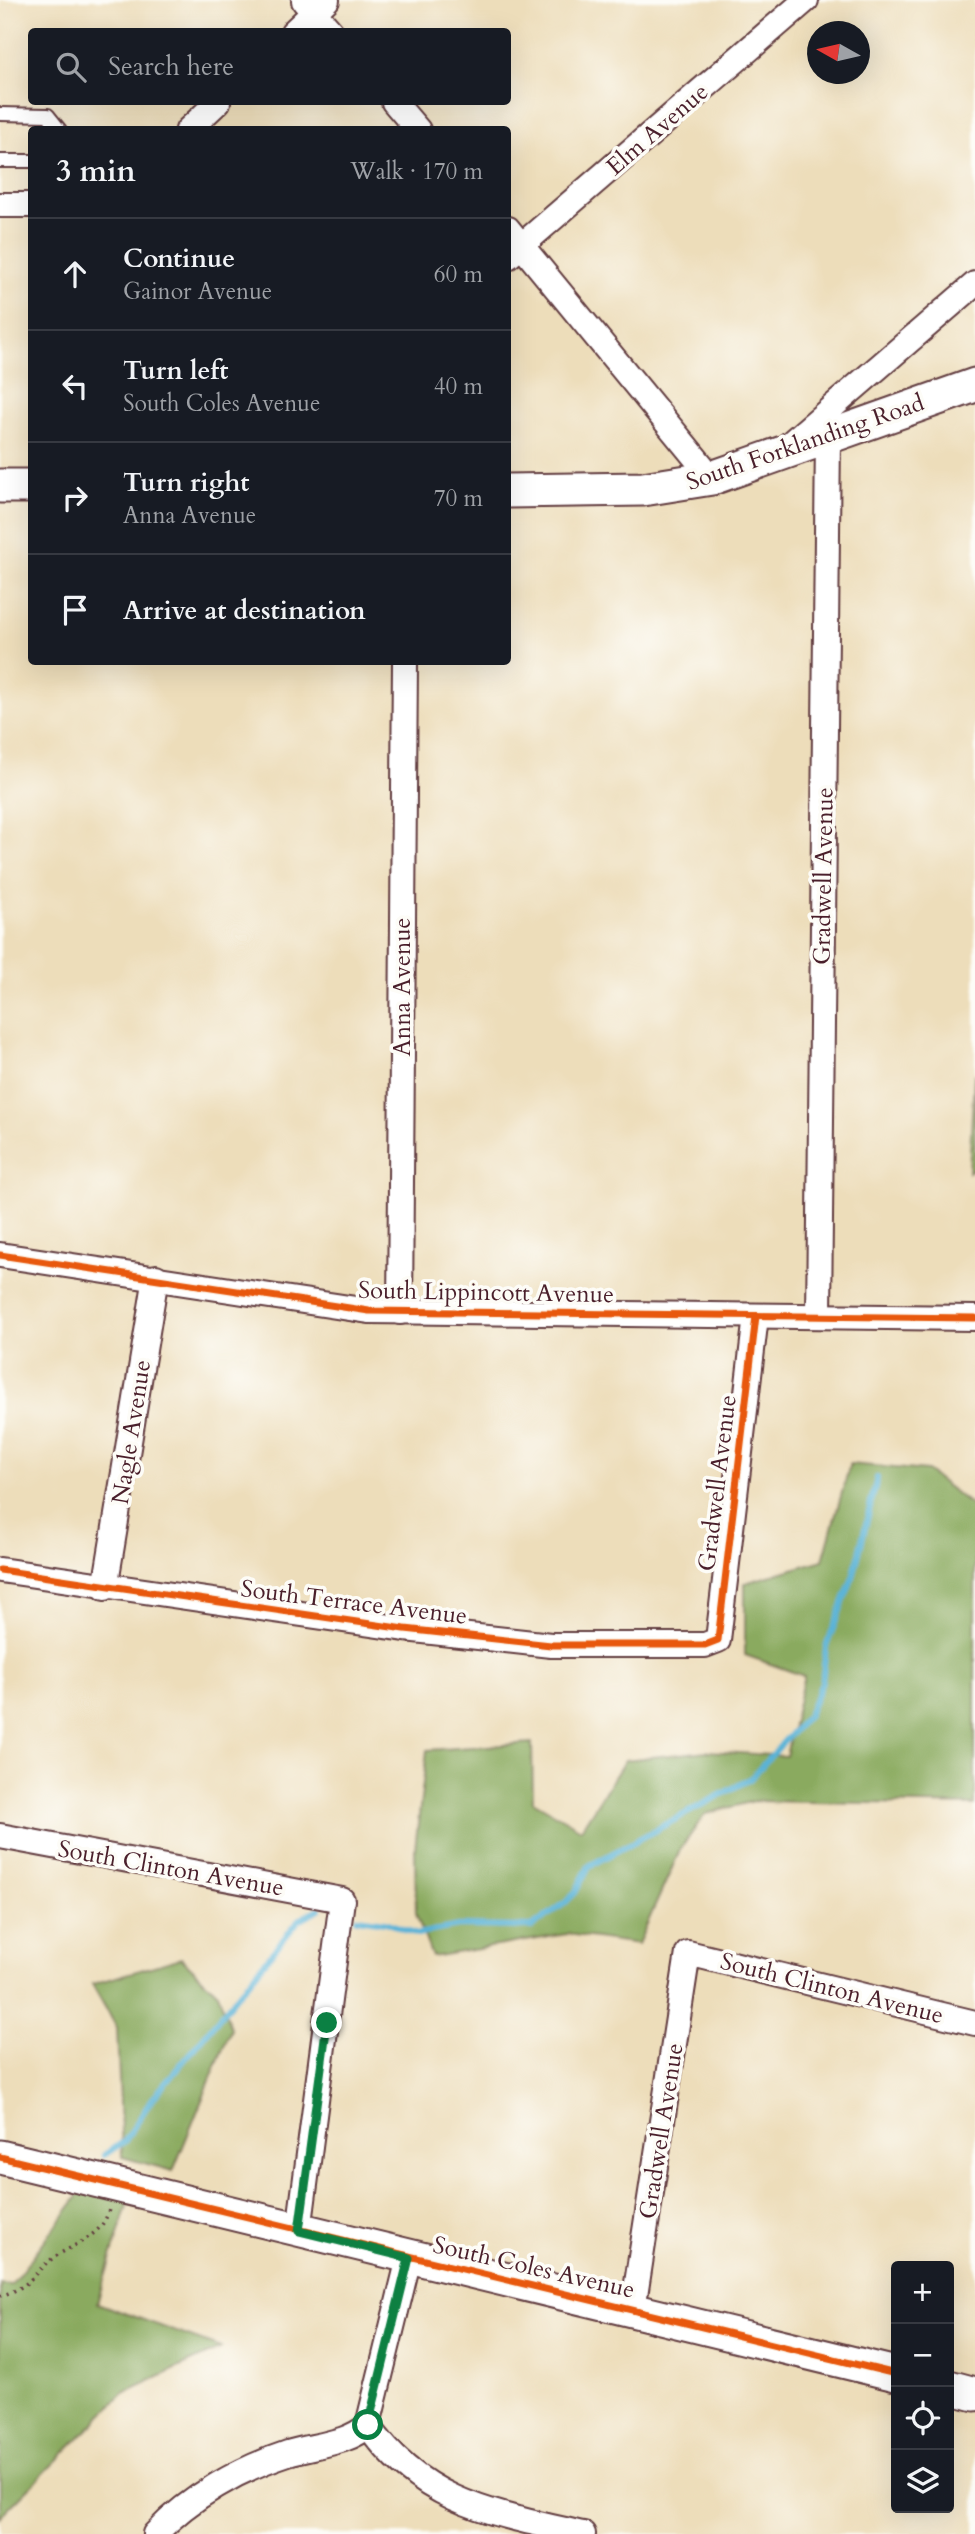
<!DOCTYPE html>
<meta charset="utf-8">
<style>
body{margin:0;font-family:Cardo,serif;background:#20242c;color:#f1f3f6}
.controls{position:absolute;right:21px;bottom:21px;display:grid;overflow:hidden;border-radius:7px;box-shadow:0 7px 28px #0002}
.controls button{width:63px;height:63px;display:grid;place-items:center;padding:0;border:0;border-bottom:2px solid #363941;background:#171b24;color:#f1f3f6;font:35px sans-serif}
.compass{position:absolute;left:807px;top:21px;width:63px;height:63px;border-radius:50%;background:#171b24;box-shadow:0 7px 28px #0002;rotate:278deg}
.stop{position:absolute;width:21px;height:21px;margin:-16px;border:5px solid #0b8043;border-radius:50%;background:#fff}
.stop.end{background:#0b8043;border-color:#fff;box-shadow:0 2px 7px #0008}
.list{margin:0;padding:0;list-style:none}
h2{display:flex;justify-content:space-between;align-items:center;height:91px;margin:0;padding:0 28px;font-size:30px}
h2 small{font-size:23px;font-weight:400;color:#9ea1a6}
.list li{display:grid;grid-template-columns:46px 1fr auto;gap:21px;align-items:center;box-sizing:border-box;height:112px;padding:0 28px;border-top:2px solid #363941}
.list b{display:block;font-size:26px;white-space:nowrap}
.list p{margin:0;font-size:23px;white-space:nowrap;color:#9ea1a6}
.list em{font-size:23px;font-style:normal;color:#9ea1a6}
.icon{flex:none;width:38px;height:38px;fill:none;stroke:currentColor;stroke-width:2;stroke-linecap:round;stroke-linejoin:round}
.map{position:relative;flex:none;width:975px;height:2534px;overflow:hidden}
.search{position:absolute;background:#171b24;box-shadow:0 7px 28px #0002;left:28px;top:28px;width:483px;height:77px;display:flex;align-items:center;gap:18px;box-sizing:border-box;padding:0 24px;border-radius:7px;color:#9ea1a6;font-size:26px}
.panel{position:absolute;background:#171b24;box-shadow:0 7px 28px #0002;left:28px;top:126px;width:483px;height:539px;border-radius:7px}
.map>svg:first-child{display:block}
.forest{fill:#8aaa5e;stroke:#6a6444;stroke-width:2}
.lines{fill:none;stroke-linecap:round;stroke-linejoin:round}
.stream{stroke:#5ab3d7;stroke-width:6}
.lane-casing{stroke:#623c40;stroke-width:16}
.street-casing{stroke:#623c40;stroke-width:28}
.secondary-casing{stroke:#623c40;stroke-width:37}
.path{stroke:#623c40;stroke-width:3.5;stroke-dasharray:2 5;stroke-linecap:butt}
.lane{stroke:#fff;stroke-width:12}
.street{stroke:#fff;stroke-width:24}
.secondary{stroke:#fff;stroke-width:33}
.cycleway-casing{stroke:#fdfcf7;stroke-width:11}
.cycleway{stroke:#e8590c;stroke-width:7}
.route{stroke:#0b8043;stroke-width:9}
.labels{text-anchor:middle;stroke-width:7;stroke-linejoin:round;paint-order:stroke}
.street-label{font-size:24px;fill:#4a1f2b;stroke:#fdfcf7}
</style>
<div class="map">
<svg width="975" height="2534" viewBox="0 0 975 2534">
<rect width="100%" height="100%" fill="#fdfcf7"/>
<filter id="ink" filterUnits="userSpaceOnUse"><feTurbulence type="fractalNoise" baseFrequency=".0143" numOctaves="2"/><feDisplacementMap in="SourceGraphic" scale="14" xChannelSelector="R" yChannelSelector="G"/><feConvolveMatrix kernelMatrix="1 2 1 2 8 2 1 2 1" color-interpolation-filters="sRGB"/></filter>
<filter id="wash" filterUnits="userSpaceOnUse"><feTurbulence type="fractalNoise" baseFrequency=".00686" numOctaves="4" result="noise"/><feDisplacementMap in="SourceGraphic" scale="28" xChannelSelector="R" yChannelSelector="G"/><feGaussianBlur stdDeviation="1.57" result="paint"/><feColorMatrix in="noise" values="0 0 0 0 0 0 0 0 0 0 0 0 0 0 0 0 0 1.4 0 .05"/><feComposite in="paint" operator="in"/></filter>
<g filter="url(#wash)">
<rect width="100%" height="100%" fill="#edddba"/>
<g class="forest">
<polygon points="975,1074 975,1168 969,1172 974,1076"/>
<polygon points="850,1464 927,1471 975,1508 975,1805 754,1801 705,1814 680,1850 638,1944 567,1934 432,1957 416,1914 415,1848 427,1750 532,1743 533,1801 581,1829 625,1760 707,1751 786,1756 804,1676 745,1655 745,1583 823,1560"/>
<polygon points="181,1958 218,1993 231,2029 173,2171 122,2157 117,2028 92,1984"/>
<polygon points="95,2174 134,2183 97,2303 221,2348 124,2393 0,2517 0,2284 11,2285"/>
</g>
<g class="lines">
<g class="stream">
<polyline points="357,1918 386,1922 417,1934 459,1926 532,1927 565,1903 575,1893 589,1866 750,1779 808,1715 822,1682 826,1647 854,1574 877,1478"/>
<polyline points="104,2155 125,2141 150,2102 299,1920 319,1909"/>
</g>
</g>
</g>
<g filter="url(#ink)">
<g class="lines">
<defs>
<g id="lane">
<polyline points="0,114 48,115 60,130"/>
<polyline points="0,161 32,161"/>
</g>
<g id="street">
<polyline points="304,1 331,32"/>
<polyline points="293,32 327,0"/>
<polyline points="394,102 418,130"/>
<polyline points="188,130 218,102"/>
<polyline points="0,205 32,205"/>
<polyline points="508,229 712,478"/>
<polyline points="508,257 806,0"/>
<polyline points="786,447 975,284"/>
<polyline points="0,1255 369,1311 975,1318"/>
<polyline points="400,1312 405,662"/>
<polyline points="819,1316 828,436"/>
<polyline points="0,1570 405,1629 551,1645 705,1645 718,1640 756,1316"/>
<polyline points="105,1588 156,1277"/>
<polyline points="0,1836 342,1900 299,2231"/>
<path d="M409,2258L368,2425C422,2504 496,2514 583,2534"/>
<polyline points="633,2309 688,1953 975,2023"/>
<path d="M155,2534C190,2497 239,2469 288,2453C313,2445 349,2444 368,2425"/>
</g>
<g id="secondary">
<polyline points="0,486 32,486"/>
<polyline points="508,491 643,489 712,478 975,385"/>
<polyline points="0,2157 896,2374"/>
<polyline points="949,2387 975,2394"/>
</g>
</defs>
<use href="#lane" class="lane-casing"/>
<use href="#street" class="street-casing"/>
<use href="#secondary" class="secondary-casing"/>
<path class="path" d="M0,2296C33,2286 29,2276 53,2258C73,2244 103,2237 109,2209"/>
<use href="#lane" class="lane"/>
<use href="#street" class="street"/>
<use href="#secondary" class="secondary"/>
<defs>
<g id="cycleway">
<polyline points="0,1255 369,1311 975,1318"/>
<polyline points="0,1570 405,1629 551,1645 705,1645 718,1640 756,1316"/>
<polyline points="0,2157 896,2374"/>
</g>
</defs>
<use href="#cycleway" class="cycleway-casing"/>
<use href="#cycleway" class="cycleway"/>
</g>
</g>
<g class="lines" filter="url(#ink)">
<polyline class="route" points="327,2023 299,2231 409,2258 368,2425"/>
</g>
<g class="labels">
<g class="street-label">
<text transform="translate(657 129) rotate(-41)" y="8">Elm Avenue</text>
<text transform="translate(805 442) rotate(-19)" y="8">South Forklanding Road</text>
<text transform="translate(823 876) rotate(-89)" y="8">Gradwell Avenue</text>
<text transform="translate(402 987) rotate(-90)" y="8">Anna Avenue</text>
<text transform="translate(486 1292) rotate(1)" y="8">South Lippincott Avenue</text>
<text transform="translate(131 1432) rotate(-81)" y="8">Nagle Avenue</text>
<text transform="translate(717 1483) rotate(-83)" y="8">Gradwell Avenue</text>
<text transform="translate(354 1602) rotate(7)" y="8">South Terrace Avenue</text>
<text transform="translate(171 1868) rotate(10)" y="8">South Clinton Avenue</text>
<text transform="translate(832 1988) rotate(14)" y="8">South Clinton Avenue</text>
<text transform="translate(661 2131) rotate(-81)" y="8">Gradwell Avenue</text>
<text transform="translate(534 2267) rotate(13)" y="8">South Coles Avenue</text>
</g>
</g>
</svg>
<div class="controls">
<button>+</button>
<button>−</button>
<button><svg class="icon" aria-label="locate" viewBox="0 0 24 24"><circle cx="12" cy="12" r="6"/><path d="M12 2v4M12 18v4M2 12h4M18 12h4"/></svg></button>
<button><svg class="icon" aria-label="layers" viewBox="0 0 24 24"><path d="M12 4l9 5-9 5-9-5zM3 14l9 5 9-5"/></svg></button>
</div>
<svg class="compass" viewBox="-18 -18 36 36"><path d="M0-13l5 13h-10z" fill="#e53935"/><path d="M0 13l5-13h-10z" fill="#9ea1a6"/></svg>
<div class="stop" style="left:368px;top:2425px"></div>
<div class="stop end" style="left:327px;top:2023px"></div>
<div class="search"><svg class="icon" aria-label="search" viewBox="0 0 24 24"><circle cx="10" cy="10" r="6"/><path d="M15 15l6 6"/></svg>Search here</div>
<section class="panel">
<h2>3 min<small>Walk · 170 m</small></h2>
<ul class="list">
<li><svg class="icon" aria-label="ahead" viewBox="0 0 24 24"><path d="M12 20V5M6 11l6-6 6 6"/></svg><div><b>Continue</b><p>Gainor Avenue</p></div><em>60 m</em></li>
<li><svg class="icon" aria-label="left" viewBox="0 0 24 24"><path d="M17 20v-9H6M10 6l-5 5 5 5"/></svg><div><b>Turn left</b><p>South Coles Avenue</p></div><em>40 m</em></li>
<li><svg class="icon" aria-label="right" viewBox="0 0 24 24"><path d="M7 20v-9h11M14 6l5 5-5 5"/></svg><div><b>Turn right</b><p>Anna Avenue</p></div><em>70 m</em></li>
<li><svg class="icon" aria-label="arrive" viewBox="0 0 24 24"><path d="M6 21V4h12l-3 4 3 4H6"/></svg><div><b>Arrive at destination</b></div></li>
</ul>
</section>
</div>
